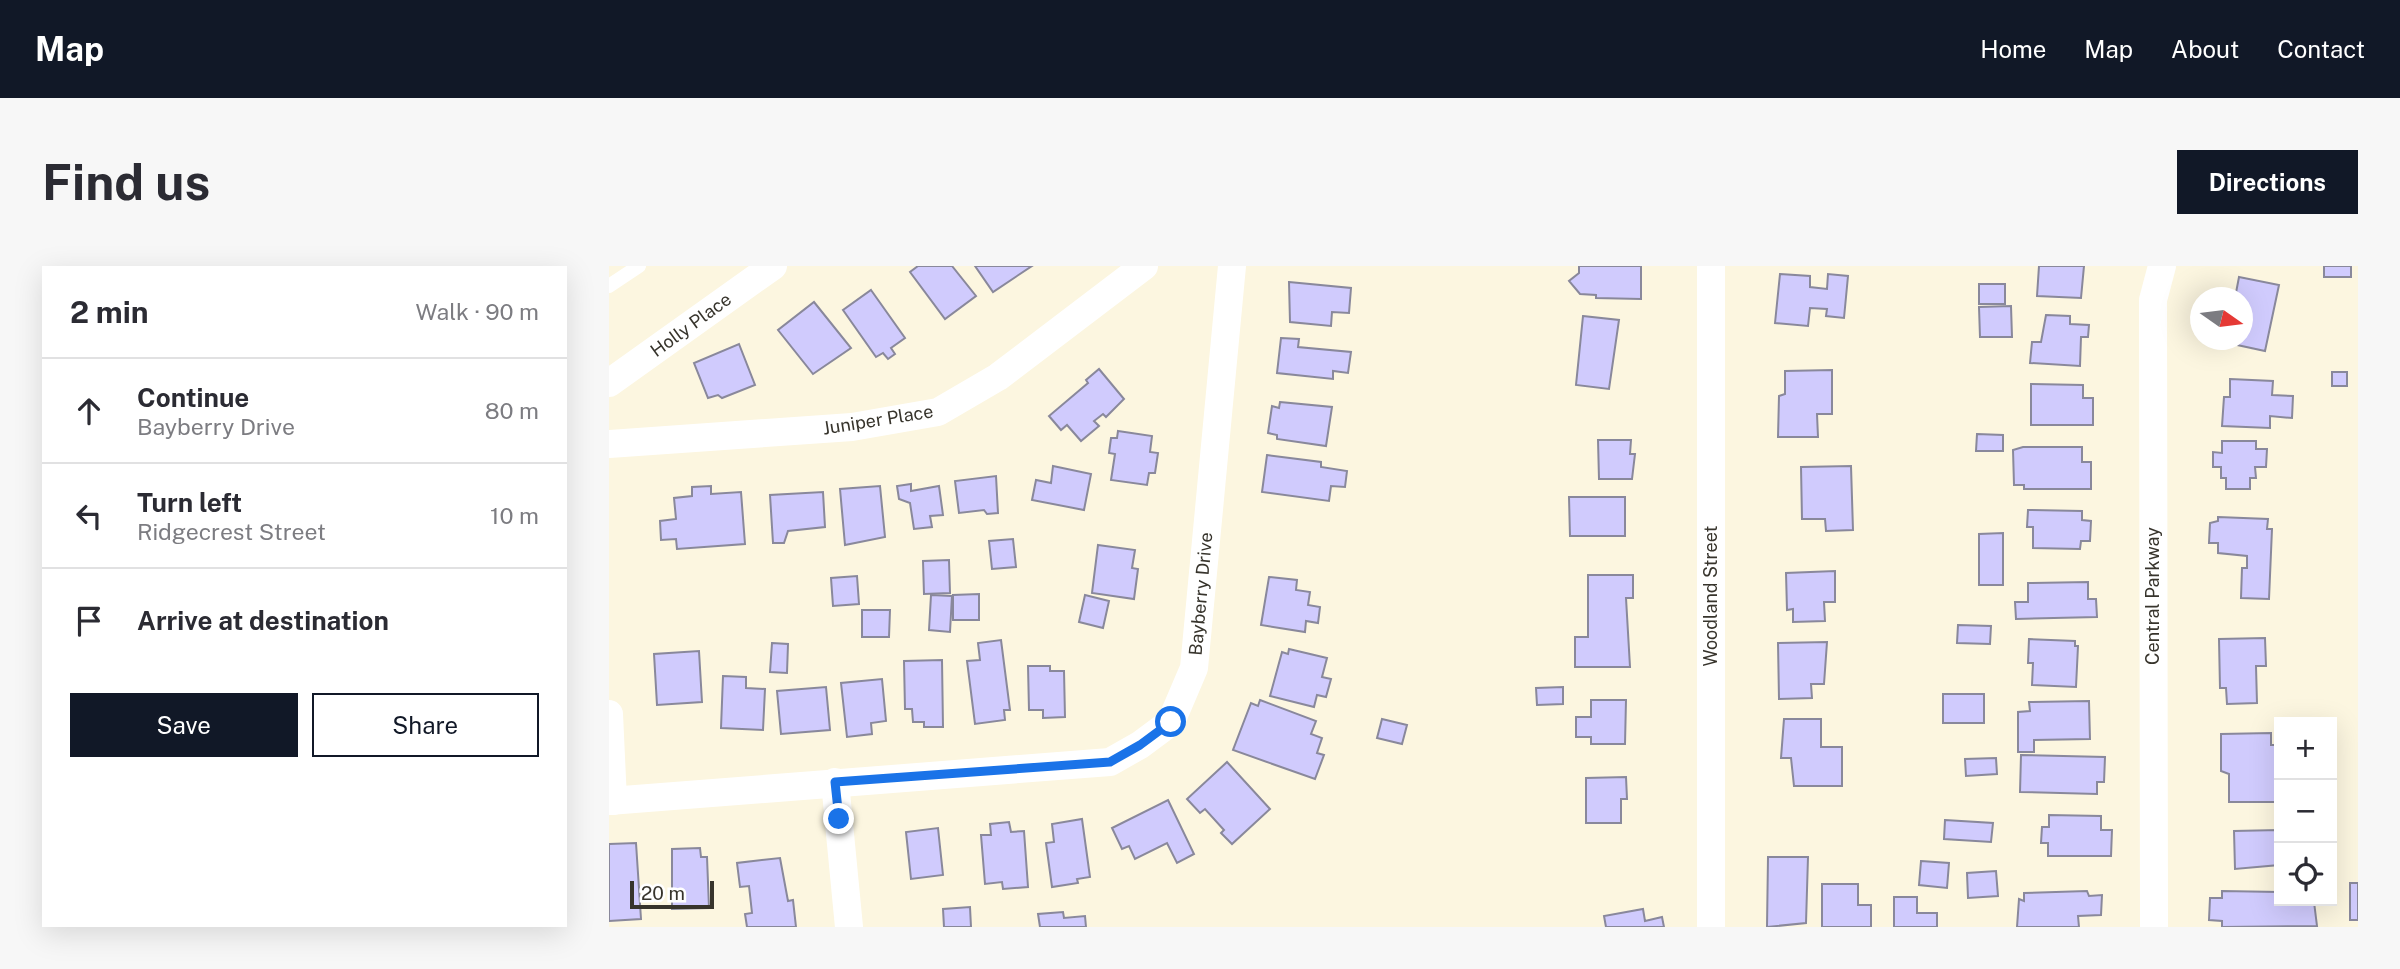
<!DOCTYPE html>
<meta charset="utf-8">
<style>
body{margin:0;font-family:"Public Sans",sans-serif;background:#f7f7f7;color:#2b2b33}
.controls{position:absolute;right:21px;bottom:21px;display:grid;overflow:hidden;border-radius:0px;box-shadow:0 7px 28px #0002}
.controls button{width:63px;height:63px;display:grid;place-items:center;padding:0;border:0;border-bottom:2px solid #e1e1e2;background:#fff;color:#2b2b33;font:35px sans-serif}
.compass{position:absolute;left:1581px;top:21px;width:63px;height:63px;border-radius:50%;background:#fff;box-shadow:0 7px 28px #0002;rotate:104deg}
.scale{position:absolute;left:21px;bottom:18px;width:84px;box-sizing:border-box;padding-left:7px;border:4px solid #37342c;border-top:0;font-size:19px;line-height:24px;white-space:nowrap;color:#37342c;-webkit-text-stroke:5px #fff;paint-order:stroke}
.stop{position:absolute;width:21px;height:21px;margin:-16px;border:5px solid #1a73e8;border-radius:50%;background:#fff}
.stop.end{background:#1a73e8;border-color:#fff;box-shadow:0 2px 7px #0008}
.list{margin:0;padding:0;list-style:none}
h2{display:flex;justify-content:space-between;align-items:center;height:91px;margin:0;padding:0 28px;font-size:30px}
h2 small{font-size:23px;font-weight:400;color:#7c7c81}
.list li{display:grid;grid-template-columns:46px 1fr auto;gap:21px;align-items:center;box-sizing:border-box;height:105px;padding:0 28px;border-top:2px solid #e1e1e2}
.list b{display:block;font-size:26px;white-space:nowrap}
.list p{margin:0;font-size:23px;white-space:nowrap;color:#7c7c81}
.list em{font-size:23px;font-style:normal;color:#7c7c81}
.actions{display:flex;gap:14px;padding:21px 28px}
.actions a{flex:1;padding:16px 0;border:2px solid #111827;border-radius:0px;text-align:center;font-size:24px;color:#111827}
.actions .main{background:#111827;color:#fff}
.icon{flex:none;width:38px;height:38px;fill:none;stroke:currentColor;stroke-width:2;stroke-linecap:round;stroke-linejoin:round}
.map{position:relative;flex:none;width:1749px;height:661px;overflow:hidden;border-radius:0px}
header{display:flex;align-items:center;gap:42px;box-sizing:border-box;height:98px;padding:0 35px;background:#111827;color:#fff}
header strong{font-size:33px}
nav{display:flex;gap:38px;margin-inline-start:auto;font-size:24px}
.intro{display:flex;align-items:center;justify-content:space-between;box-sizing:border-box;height:168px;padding:0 42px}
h1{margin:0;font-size:49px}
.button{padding:18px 32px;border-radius:0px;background:#111827;color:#fff;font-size:24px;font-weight:700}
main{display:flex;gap:42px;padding:0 42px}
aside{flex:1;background:#fff;border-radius:0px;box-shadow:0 7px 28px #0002}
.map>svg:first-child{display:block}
.building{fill:#d0cbfd;stroke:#89889b;stroke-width:2}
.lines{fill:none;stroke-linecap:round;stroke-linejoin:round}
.lane{stroke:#fff;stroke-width:14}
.street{stroke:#fff;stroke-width:28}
.route{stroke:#1a73e8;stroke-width:9}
.labels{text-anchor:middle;stroke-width:6;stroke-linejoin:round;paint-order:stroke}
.street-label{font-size:18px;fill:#37342c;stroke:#fff}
</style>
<header>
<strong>Map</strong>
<nav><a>Home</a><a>Map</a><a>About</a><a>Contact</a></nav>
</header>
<div class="intro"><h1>Find us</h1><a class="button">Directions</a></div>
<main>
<aside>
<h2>2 min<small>Walk · 90 m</small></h2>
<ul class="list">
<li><svg class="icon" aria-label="ahead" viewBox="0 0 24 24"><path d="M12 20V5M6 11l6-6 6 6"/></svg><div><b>Continue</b><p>Bayberry Drive</p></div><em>80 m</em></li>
<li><svg class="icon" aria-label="left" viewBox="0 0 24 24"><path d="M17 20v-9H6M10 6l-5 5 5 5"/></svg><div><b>Turn left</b><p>Ridgecrest Street</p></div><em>10 m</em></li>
<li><svg class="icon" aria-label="arrive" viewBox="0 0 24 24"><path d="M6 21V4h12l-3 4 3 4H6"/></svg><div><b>Arrive at destination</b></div></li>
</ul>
<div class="actions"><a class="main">Save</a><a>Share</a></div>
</aside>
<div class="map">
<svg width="1749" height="661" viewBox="0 0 1749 661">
<rect width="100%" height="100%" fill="#fcf6e0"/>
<g class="building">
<polygon points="309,0 343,0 367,30 336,53 301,6"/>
<polygon points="366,0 423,0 384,26"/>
<polygon points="970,0 1032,0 1032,33 987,32 987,29 971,28 960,15 970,7"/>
<polygon points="1430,0 1475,0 1472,32 1428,30"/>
<rect x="1715" y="0" width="27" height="11"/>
<polygon points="1171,8 1201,10 1201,21 1218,23 1219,8 1239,10 1235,52 1217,50 1218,43 1201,42 1199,60 1166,57"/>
<polygon points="1630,11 1670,19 1656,85 1605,74 1633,74 1633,32 1626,32"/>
<polygon points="680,16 742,22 740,47 723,46 722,60 681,56"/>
<rect x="1370" y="18" width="26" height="20"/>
<polygon points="262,24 296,72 282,82 286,88 279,93 274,87 267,91 234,44"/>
<polygon points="205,36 242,82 204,108 169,64"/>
<polygon points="1402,40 1403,71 1371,71 1370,41"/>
<polygon points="1437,49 1461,50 1461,58 1480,59 1479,71 1472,71 1471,100 1421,97 1423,76 1432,76"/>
<polygon points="974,50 1010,54 1000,123 967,119"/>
<polygon points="672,72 690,73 689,81 742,86 739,107 724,105 724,113 668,107"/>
<polygon points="130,78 146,119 113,132 109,129 99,132 85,97"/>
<polygon points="490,103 515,133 497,151 494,148 485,155 490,160 472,175 458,159 452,164 440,150 479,117 477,114"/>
<polygon points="1223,104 1223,148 1208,148 1209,171 1169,171 1170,130 1176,128 1176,105"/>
<rect x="1723" y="106" width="15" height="14"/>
<polygon points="1621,113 1664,115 1663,129 1684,130 1683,152 1661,150 1661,162 1613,160 1615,131 1621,131"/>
<polygon points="1422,118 1474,119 1474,132 1484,132 1484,159 1422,159"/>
<polygon points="671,136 723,141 717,180 668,173 668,169 659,167 663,140 670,142"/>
<polygon points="509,165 543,170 541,186 549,187 546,207 540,207 538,219 502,214 506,188 500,187 502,172 508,172"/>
<polygon points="1368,168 1394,169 1394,185 1367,185"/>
<polygon points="989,174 1022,174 1021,188 1026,188 1023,213 990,213"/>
<polygon points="1613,175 1647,175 1647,183 1658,183 1657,201 1646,201 1647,212 1641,212 1641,223 1617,223 1617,212 1612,212 1612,201 1604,201 1604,186 1613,187"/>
<polygon points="1414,181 1473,181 1473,196 1482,196 1482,223 1415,223 1415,219 1405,219 1404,184"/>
<polygon points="658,189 712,196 712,201 738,205 736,221 722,220 720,235 653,226"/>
<polygon points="444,200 482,208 475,244 423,234 427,214 442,217"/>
<polygon points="1242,200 1244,264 1217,265 1216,253 1193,253 1192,201"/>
<polygon points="387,210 389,247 378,248 375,244 350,247 346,215"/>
<polygon points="302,218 302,225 330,220 334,249 321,250 323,261 305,263 301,237 290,233 288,220"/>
<polygon points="102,220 102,228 132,226 136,278 68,283 67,273 52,274 51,255 67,253 65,232 83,230 83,221"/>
<polygon points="271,220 276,271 236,279 231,223"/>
<polygon points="214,226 216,261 179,265 175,277 164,277 161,229"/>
<polygon points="960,231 1016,231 1016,270 961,270"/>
<polygon points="1419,244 1473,245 1473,254 1482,255 1481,275 1472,275 1471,283 1424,282 1424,261 1418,261"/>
<polygon points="1609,251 1659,253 1658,263 1663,263 1660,333 1632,332 1633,302 1638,302 1638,290 1609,287 1609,277 1600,277 1601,257 1609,255"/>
<polygon points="1394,267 1394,319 1370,319 1370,268"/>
<polygon points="404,273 407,301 383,303 380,275"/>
<polygon points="489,279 526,284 523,302 529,303 525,333 483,327"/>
<polygon points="340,294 341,327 315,328 314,295"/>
<polygon points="1226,305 1226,336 1215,336 1216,355 1184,356 1184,343 1178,344 1177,307"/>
<polygon points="979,309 1024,309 1024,332 1017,332 1021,401 966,401 966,371 979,371"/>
<polygon points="248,310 250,338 224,340 222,312"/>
<polygon points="660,311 688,314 687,324 701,326 699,339 711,341 709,357 697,355 696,366 652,359"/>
<polygon points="1479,316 1479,333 1487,333 1488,351 1407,353 1406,336 1419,336 1419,317"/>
<polygon points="370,328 370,354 344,354 344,329"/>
<polygon points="322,329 343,330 341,366 320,364"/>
<polygon points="476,329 500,335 494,362 470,356"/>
<polygon points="253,344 281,344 280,371 253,371"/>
<polygon points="1349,359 1382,360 1381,378 1348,377"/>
<polygon points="1656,372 1657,400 1647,400 1648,437 1618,438 1617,422 1611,422 1610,373"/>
<polygon points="1420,373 1466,375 1466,380 1469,380 1467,421 1423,419 1424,397 1419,397"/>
<polygon points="392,374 401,444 395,444 396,454 366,458 358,395 371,394 369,377"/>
<polygon points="1218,376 1215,418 1202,418 1203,432 1170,433 1169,377"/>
<polygon points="163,377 179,378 178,407 161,406"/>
<polygon points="680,383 718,392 713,411 722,413 717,431 708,429 705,441 661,430 673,386 679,388"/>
<polygon points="90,385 93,436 48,439 45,388"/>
<polygon points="333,394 334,461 315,461 315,456 304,456 303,443 296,443 295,395"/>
<polygon points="419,400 441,400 441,405 455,405 456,451 434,452 434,444 420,444"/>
<polygon points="114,410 137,411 137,422 156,423 154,464 112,462"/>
<polygon points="273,413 277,455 262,457 263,468 238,471 232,417"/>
<polygon points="217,421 221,464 172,468 168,425"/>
<polygon points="954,421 954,438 928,439 927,422"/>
<rect x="1334" y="428" width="41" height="29"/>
<polygon points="651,434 707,455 702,468 713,472 708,487 715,489 706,513 624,484 642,437 649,440"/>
<polygon points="982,434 1017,434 1016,478 982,478 982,471 967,471 967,451 982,451"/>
<polygon points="1480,435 1481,473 1425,474 1425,486 1409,486 1409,446 1421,445 1420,436"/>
<polygon points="773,453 798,459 793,478 768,472"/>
<polygon points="1175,453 1212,453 1212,481 1233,481 1233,520 1185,520 1182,492 1172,492"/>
<polygon points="1662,467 1662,479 1670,479 1670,536 1620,536 1620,508 1612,505 1612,468"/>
<polygon points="1412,489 1496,491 1495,516 1488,516 1488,528 1411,526"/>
<polygon points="1387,492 1388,508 1357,510 1356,493"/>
<polygon points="618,496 661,543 623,578 612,567 615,564 596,543 591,547 578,533"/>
<polygon points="1017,511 1018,533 1012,533 1012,557 977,557 977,512"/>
<polygon points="559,534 585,588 568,597 558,577 526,593 520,580 513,583 503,562"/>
<polygon points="1440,549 1492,550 1492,564 1503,564 1502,590 1439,590 1439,577 1432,577 1433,561 1440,561"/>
<polygon points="473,553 481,611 468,613 469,617 443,621 437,577 445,576 443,558"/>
<polygon points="1336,554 1384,557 1382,576 1335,573"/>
<polygon points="400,556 402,566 415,565 419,621 394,623 393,616 376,618 372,569 382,569 381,558"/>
<polygon points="329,562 334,609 302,613 297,566"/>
<polygon points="1670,564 1670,599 1626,603 1625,565"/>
<polygon points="27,577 32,653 0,655 0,578"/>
<polygon points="91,582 92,591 98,591 100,642 63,643 63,583"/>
<polygon points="1159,591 1199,591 1197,657 1158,661"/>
<polygon points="171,592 179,635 184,634 187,661 138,661 136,648 143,647 140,620 131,621 128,597"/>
<polygon points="1312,595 1340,597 1338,622 1310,619"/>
<polygon points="1387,605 1389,630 1359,632 1358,607"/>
<rect x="1741" y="617" width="8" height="37"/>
<polygon points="1213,618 1249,618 1249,639 1262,639 1262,661 1213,661"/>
<polygon points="1478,625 1480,630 1493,629 1492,649 1469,650 1470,661 1408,661 1410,633 1415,635 1415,627"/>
<polygon points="1613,625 1670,626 1670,635 1705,636 1708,660 1613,661 1613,655 1600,654 1601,632 1613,632"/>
<polygon points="1285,631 1308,631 1308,647 1328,647 1328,661 1285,661"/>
<polygon points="361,641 362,661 335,661 334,643"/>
<polygon points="1034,643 1036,655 1053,651 1055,661 997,661 995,650"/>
<polygon points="454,646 455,652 476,650 477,661 431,661 429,648"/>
</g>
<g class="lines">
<polyline class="lane" points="0,20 30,0"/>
<g class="street">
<polyline points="0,117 164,0"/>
<polyline points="0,178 243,161 329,146 389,111 535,0"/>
<polyline points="0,448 4,535"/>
<polyline points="226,516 240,661"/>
<polyline points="0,535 501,496 531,479 562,456 585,402 623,0"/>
<polyline points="1102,661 1102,0"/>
<polyline points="1545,661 1544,34 1553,0"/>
</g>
</g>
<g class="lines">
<polyline class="route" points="230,553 226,516 501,496 531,479 562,456"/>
</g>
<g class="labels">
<g class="street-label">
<text transform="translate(82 59) rotate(-36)" y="6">Holly Place</text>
<text transform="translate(269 154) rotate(-9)" y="6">Juniper Place</text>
<text transform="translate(592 328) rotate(-85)" y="6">Bayberry Drive</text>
<text transform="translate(1102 330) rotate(-90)" y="6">Woodland Street</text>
<text transform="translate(1544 330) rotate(-90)" y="6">Central Parkway</text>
</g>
</g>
</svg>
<div class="controls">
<button>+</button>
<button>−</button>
<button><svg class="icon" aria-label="locate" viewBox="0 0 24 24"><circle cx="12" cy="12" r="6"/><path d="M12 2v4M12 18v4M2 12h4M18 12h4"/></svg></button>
</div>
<svg class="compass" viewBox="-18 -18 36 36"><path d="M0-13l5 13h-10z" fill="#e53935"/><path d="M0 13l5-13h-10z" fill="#7c7c81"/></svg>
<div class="scale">20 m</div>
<div class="stop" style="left:562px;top:456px"></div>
<div class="stop end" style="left:230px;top:553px"></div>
</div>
</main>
